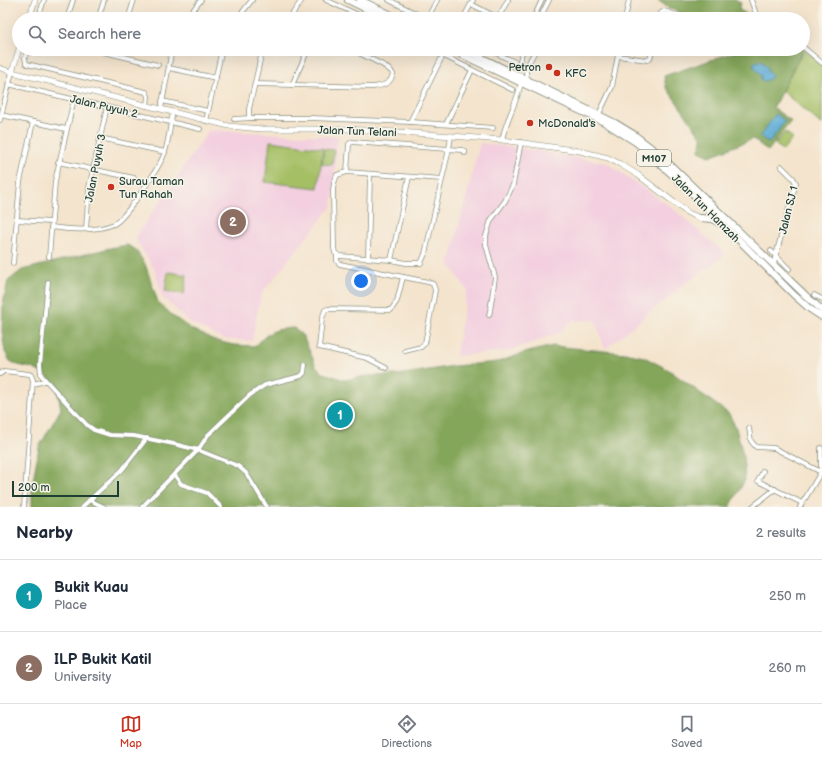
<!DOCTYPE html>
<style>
body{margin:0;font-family:"Balsamiq Sans",sans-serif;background:#f2f2f3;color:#1f2937}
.scale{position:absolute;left:12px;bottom:10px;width:107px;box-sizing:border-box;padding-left:4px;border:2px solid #1f3d34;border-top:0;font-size:11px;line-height:14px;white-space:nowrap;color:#1f3d34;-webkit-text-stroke:3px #f7f3e8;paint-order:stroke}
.you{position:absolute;left:361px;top:281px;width:14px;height:14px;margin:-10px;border:3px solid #fff;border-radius:50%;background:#1a73e8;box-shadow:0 0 0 6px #1a73e833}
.badge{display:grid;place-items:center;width:26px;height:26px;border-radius:50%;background:#c8321e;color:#fff;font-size:13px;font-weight:700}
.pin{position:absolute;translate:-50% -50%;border:2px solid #fff;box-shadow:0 1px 4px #0006}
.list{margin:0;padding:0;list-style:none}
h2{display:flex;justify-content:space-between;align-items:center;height:52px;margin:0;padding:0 16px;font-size:17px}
h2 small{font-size:13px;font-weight:400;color:#747a83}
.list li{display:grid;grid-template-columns:26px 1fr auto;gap:12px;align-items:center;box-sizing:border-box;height:72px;padding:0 16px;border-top:1px solid #e0e1e3}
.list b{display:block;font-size:15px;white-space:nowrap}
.list p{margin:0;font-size:13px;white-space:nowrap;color:#747a83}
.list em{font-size:13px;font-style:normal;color:#747a83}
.icon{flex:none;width:22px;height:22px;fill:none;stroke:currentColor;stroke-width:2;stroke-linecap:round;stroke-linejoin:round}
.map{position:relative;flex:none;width:822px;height:507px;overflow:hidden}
.search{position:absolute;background:#fff;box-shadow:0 4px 16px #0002;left:12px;right:12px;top:12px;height:44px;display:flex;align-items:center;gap:10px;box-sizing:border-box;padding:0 14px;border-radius:22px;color:#747a83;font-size:15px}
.sheet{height:196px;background:#fff}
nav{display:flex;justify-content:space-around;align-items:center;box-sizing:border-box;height:56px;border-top:1px solid #e0e1e3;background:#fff;font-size:11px;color:#747a83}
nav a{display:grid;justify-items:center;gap:2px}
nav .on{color:#c8321e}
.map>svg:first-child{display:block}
.built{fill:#f3cfdf}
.green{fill:#a5bf65;stroke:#627e4c}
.forest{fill:#84a65a;stroke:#527247}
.water{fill:#5bacd5;stroke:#3d7484}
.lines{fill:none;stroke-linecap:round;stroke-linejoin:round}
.minor-casing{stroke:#8a9080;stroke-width:5.5}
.tertiary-casing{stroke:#8a9080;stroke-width:6}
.primary-casing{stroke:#8a9080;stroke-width:8}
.minor{stroke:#fff;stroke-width:4}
.tertiary{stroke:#fff;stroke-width:5}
.primary{stroke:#fff;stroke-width:6}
.poi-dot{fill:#c8321e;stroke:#f7f3e8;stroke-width:1.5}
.labels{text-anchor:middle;stroke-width:3;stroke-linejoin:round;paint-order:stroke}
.shield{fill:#f7f3e8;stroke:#60746a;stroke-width:1}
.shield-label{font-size:10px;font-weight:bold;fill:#1f3d34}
.poi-label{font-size:11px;fill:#1f3d34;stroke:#f7f3e8;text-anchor:start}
.street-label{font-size:11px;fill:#1f3d34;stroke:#f7f3e8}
</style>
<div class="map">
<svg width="822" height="507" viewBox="0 0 822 507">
<rect width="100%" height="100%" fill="#f7f3e8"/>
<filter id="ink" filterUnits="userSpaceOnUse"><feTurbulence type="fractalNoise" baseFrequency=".025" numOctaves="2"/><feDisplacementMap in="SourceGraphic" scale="8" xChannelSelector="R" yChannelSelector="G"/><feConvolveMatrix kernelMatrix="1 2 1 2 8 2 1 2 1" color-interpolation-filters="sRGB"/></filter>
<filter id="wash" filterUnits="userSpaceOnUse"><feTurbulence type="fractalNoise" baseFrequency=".012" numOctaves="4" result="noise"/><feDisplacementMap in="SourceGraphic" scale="16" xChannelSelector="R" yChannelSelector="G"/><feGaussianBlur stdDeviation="0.9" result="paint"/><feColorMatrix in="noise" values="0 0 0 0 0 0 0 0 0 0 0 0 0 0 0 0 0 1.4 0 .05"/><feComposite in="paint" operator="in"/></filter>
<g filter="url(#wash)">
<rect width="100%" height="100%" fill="#f4e4cd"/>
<g class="built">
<polygon points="209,130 338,137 332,206 261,294 252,341 223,339 191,323 162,297 155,270 135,238"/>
<polygon points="480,143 539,151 607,163 670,206 726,254 686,283 605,349 595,320 572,321 559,333 508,351 456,356 467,290 449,264"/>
</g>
<g class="green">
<polygon points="804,49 822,65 822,125 782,91"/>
<polygon points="785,132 793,138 783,151 775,144"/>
<polygon points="270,141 323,148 318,188 265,182"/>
<polygon points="324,149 334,150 332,165 322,164"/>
<polygon points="168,272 187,275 184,294 165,291"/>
</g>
<g class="forest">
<polygon points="658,0 735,0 741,3 739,10 757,19 697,19 668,8"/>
<polygon points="743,49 803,49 773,108 791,121 768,151 753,139 710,156 699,151 702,138 666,87 664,76"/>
<path d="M127,245L135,249L145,264L158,302L174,317L191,329L216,341L234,345L256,346C269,331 274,329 294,328L303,336L316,366L323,373L345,380L366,376L397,375L454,366L498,362L524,353L553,346L625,353L644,357L669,370L729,414L736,428L743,455L745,480L730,507H32V486L39,447L61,409L57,388L46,375L32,368L18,365L10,361L5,352L2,331L3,303L8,281L22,270L110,248Z"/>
</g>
<g class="water">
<polygon points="761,61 768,68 767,70 772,76 771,78 765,81 761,80 761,75 754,67 754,64 755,62"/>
<polygon points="776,114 785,121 769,143 760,136"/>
</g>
</g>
<g filter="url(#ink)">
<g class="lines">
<defs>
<g id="minor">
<polyline points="326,0 367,19"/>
<polyline points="389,0 427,19"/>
<polyline points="751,0 756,14 762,19"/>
<polyline points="471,4 500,19"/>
<polyline points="498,18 508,0"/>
<polyline points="38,19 44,0"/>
<polyline points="67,19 73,0"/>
<polyline points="98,19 104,0"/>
<polyline points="128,19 134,0"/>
<polyline points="186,19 201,0"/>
<polyline points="237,19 252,0"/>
<polyline points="289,19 302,0"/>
<polyline points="427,19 437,0"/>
<polyline points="463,19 473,0"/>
<polyline points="533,19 542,0"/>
<polyline points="542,19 543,12 549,0"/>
<polyline points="625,19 629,0"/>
<polyline points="660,19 661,13 664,11 689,19"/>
<polyline points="803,47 822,63"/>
<polyline points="28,49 25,58 26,63 27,64 146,92 148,96 147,106"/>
<polyline points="91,49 158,65"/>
<polyline points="264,49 261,56 249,109 249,116 251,118 311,118 411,122 493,128"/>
<polyline points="430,49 513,90"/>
<polyline points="488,49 527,68"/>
<polyline points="618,56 647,60 650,59 653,49"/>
<polyline points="519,64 523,49"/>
<polyline points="0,68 12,72 0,120"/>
<polyline points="169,68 216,78"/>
<path d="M528,79C522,70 532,58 536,49"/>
<polyline points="8,84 200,129"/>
<path d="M255,84L373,87C382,86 391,84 393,74L391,71L383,65L351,49"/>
<polyline points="292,85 306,54"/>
<polyline points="162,101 208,111"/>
<polyline points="161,109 172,49"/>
<polyline points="599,114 612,87 619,49"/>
<polyline points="1,115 66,129"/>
<polyline points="234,119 251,118"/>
<polyline points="206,121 222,49"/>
<polyline points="410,122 443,55"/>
<polyline points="446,124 472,70"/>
<polyline points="100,138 165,152"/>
<path d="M502,140C506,119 517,103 521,83"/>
<polyline points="58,162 134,178"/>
<polyline points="347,172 349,144 352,142 462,150 465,151 465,153"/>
<polyline points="442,179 347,172 337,175 334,183 333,190 334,248 335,253 340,256 391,260 406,263 421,263 425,254 449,149 451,136"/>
<polyline points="17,220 51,222"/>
<path d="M51,227C71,230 95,232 114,224C126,218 161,165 165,152C169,139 170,125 173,112"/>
<polyline points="86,229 89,188 107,107"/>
<polyline points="771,251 789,269"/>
<polyline points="337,255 337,261 340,264 428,282 433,284 435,290 434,296 425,343 421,347 405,351"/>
<polyline points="49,257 55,181 74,99"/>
<polyline points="368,258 370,174"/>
<polyline points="391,260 409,177"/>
<polyline points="13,263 20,182 33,122"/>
<polyline points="774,265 775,258 796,183 793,178 781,166"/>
<polyline points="48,282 40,364 41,375 87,425 94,430 110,435 134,436 174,444 198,450 238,466 246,473 267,507"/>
<polyline points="814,295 822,299"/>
<polyline points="489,315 490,311 495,277 486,245 486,236 491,220 505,201 513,185 521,142"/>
<polyline points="386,368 367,358 319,347 322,319 325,310 328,309 391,310 397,301 403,277"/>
<polyline points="0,374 4,371 29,374 31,375 33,380 24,507"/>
<polyline points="33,384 45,381"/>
<polyline points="749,428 751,441 756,447 774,448 821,472"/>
<polyline points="763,471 758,481 802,503"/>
<polyline points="174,474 181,484 207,493 221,507"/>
<polyline points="89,500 104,507"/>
<polyline points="82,507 122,470 147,438"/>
<polyline points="142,507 198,450 208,435 250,395 265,385 301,376 304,373 305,365"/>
<polyline points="752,507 775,489"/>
<polyline points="800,507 821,472 821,448"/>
</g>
<g id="tertiary">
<polyline points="29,19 35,0"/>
<polyline points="19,49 12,72 229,126 262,129 346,129 414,133 502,140 580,151 608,158 620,164 638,175 688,213 700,218"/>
</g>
<g id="primary">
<polyline points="348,0 387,19"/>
<polyline points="360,0 400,19"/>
<polyline points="450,49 604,122 637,143 686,187 794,295 810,309 822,317"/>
<polyline points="464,49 615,123 633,134 659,154 806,296 822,310"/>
<polyline points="700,218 713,219 719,223"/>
</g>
</defs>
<use href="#minor" class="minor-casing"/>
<use href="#tertiary" class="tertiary-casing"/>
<use href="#primary" class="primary-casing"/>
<use href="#minor" class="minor"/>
<use href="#tertiary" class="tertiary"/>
<use href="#primary" class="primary"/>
</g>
</g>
<g class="poi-dot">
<circle cx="549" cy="67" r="4"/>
<circle cx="557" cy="73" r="4"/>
<circle cx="530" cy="123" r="4"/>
<circle cx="111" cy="187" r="4"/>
</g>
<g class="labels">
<rect class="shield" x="637" y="150" width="34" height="16" rx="3"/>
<g class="shield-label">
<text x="654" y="162">M107</text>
</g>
<g class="poi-label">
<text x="541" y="71" text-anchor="end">Petron</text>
<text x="565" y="77">KFC</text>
<text x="538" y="127">McDonald's</text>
<text x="119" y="185">Surau Taman<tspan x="119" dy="13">Tun Rahah</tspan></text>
</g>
<g class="street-label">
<text transform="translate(104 106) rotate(13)" y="4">Jalan Puyuh 2</text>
<text transform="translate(357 131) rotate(2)" y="4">Jalan Tun Telani</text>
<text transform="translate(95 168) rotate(-79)" y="4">Jalan Puyuh 3</text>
<text transform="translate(706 208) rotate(45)" y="4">Jalan Tun Hamzah</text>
<text transform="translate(788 210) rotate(-76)" y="4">Jalan SJ 1</text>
</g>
</g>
</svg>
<div class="scale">200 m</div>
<div class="you"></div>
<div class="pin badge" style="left:340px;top:415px;background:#0f9aa8">1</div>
<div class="pin badge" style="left:233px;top:222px;background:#8d6e63">2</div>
<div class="search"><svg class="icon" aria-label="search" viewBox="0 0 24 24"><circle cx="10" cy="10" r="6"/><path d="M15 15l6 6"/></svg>Search here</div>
</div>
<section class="sheet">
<h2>Nearby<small>2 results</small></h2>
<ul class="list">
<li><span class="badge" style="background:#0f9aa8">1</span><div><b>Bukit Kuau</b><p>Place</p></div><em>250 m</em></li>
<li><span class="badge" style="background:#8d6e63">2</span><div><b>ILP Bukit Katil</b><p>University</p></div><em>260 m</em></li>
</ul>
</section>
<nav>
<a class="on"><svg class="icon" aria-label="map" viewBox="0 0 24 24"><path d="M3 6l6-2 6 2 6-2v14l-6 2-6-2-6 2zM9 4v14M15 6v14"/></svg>Map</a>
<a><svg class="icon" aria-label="directions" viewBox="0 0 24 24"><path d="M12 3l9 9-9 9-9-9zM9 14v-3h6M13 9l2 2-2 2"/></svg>Directions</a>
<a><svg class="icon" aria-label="saved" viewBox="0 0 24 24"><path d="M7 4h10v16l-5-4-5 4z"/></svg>Saved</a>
</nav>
